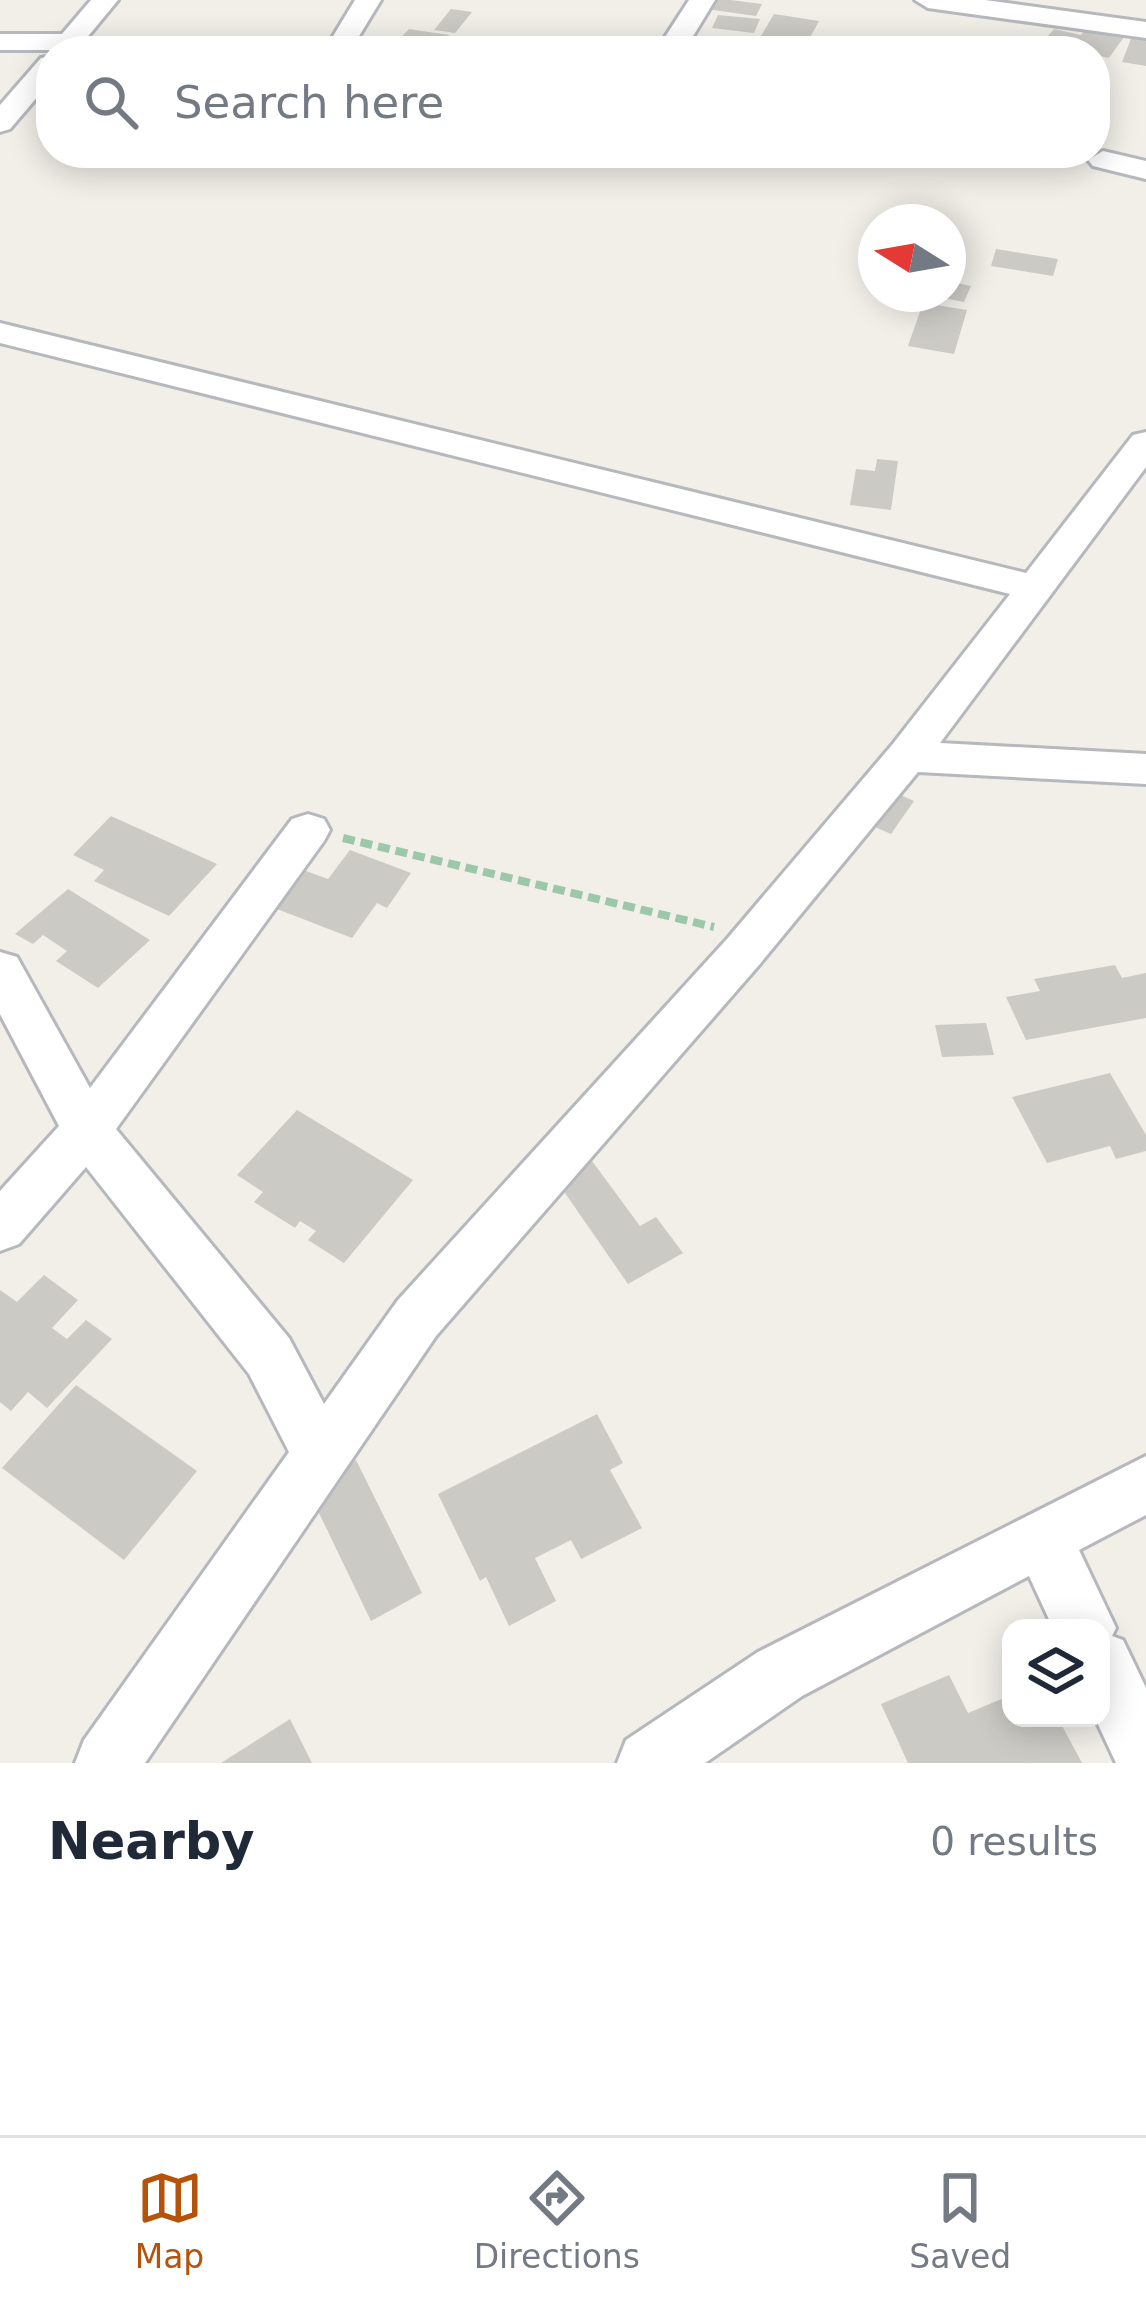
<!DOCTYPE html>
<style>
body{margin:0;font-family:"DejaVu Sans",sans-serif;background:#f2f2f3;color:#1f2937}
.controls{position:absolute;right:36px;bottom:36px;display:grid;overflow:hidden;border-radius:24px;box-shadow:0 6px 30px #0003}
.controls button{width:108px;height:108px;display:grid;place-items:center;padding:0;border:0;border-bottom:3px solid #e0e1e3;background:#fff;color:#1f2937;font:60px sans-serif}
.compass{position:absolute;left:858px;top:204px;width:108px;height:108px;border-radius:50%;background:#fff;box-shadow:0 6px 30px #0003;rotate:281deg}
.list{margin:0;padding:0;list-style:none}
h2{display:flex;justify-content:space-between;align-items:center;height:156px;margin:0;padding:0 48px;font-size:51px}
h2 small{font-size:39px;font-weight:400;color:#747a83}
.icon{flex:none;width:66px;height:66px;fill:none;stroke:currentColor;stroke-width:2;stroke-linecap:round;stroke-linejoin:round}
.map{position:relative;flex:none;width:1146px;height:1763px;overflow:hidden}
.search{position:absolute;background:#fff;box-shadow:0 6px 30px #0003;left:36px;right:36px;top:36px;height:132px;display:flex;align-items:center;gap:30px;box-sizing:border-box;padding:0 42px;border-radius:48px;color:#747a83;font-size:45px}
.sheet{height:372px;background:#fff}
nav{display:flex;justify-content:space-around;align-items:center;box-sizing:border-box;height:168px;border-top:3px solid #e0e1e3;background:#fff;font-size:33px;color:#747a83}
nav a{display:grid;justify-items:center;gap:6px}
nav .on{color:#b45309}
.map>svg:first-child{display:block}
.building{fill:#cccac5}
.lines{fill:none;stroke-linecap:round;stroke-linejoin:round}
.minor-casing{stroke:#b5b8bc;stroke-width:6}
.path{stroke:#9cc7a9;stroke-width:8;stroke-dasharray:12 6;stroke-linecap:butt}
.minor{fill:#fff;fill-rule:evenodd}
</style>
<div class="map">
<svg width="1146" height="1763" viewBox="0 0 1146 1763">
<rect width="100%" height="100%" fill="#f1efe8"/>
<g class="building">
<polygon points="712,0 730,0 762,4 756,16 706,9"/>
<polygon points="451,9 472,12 455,33 434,30"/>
<polygon points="774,14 819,21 807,43 761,36"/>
<polygon points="718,15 760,19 754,33 712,28"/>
<polygon points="409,29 449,35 435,51 390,49"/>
<polygon points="1054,29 1081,35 1086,29 1124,37 1109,58 1042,43"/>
<polygon points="1132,36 1146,39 1146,66 1122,62"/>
<polygon points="751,37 794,47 737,51"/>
<polygon points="996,249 1058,259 1053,276 991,266"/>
<polygon points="948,281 971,286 964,302 934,296 948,294"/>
<polygon points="923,303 967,310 954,354 908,346"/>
<polygon points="877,459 898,461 891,510 850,505 856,469 875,471"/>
<polygon points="890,790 914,801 891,834 866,823"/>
<polygon points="111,816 217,864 169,916 94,881 104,870 73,855"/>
<polygon points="350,850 411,873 387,908 377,903 352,938 277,909 306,871 328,879"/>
<polygon points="68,889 150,940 98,988 56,961 67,951 43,935 33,944 15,934"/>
<polygon points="1115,965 1122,978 1146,973 1146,1018 1026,1040 1006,997 1040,991 1034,979"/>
<polygon points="986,1023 994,1055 942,1057 935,1025"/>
<polygon points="1110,1073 1146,1135 1146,1151 1116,1159 1110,1146 1047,1163 1012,1097"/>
<polygon points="297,1110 413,1180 344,1263 308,1240 316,1231 300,1221 295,1228 254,1202 263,1192 237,1175"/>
<polygon points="592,1161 640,1226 656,1217 683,1253 628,1284 556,1180"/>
<polygon points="44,1275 78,1300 52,1328 67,1339 86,1320 112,1339 47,1408 28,1392 11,1411 0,1402 0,1290 17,1302"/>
<polygon points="76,1385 197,1471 124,1560 2,1468"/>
<polygon points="597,1414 623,1463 610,1470 642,1528 581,1559 571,1540 535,1558 556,1601 509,1626 486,1577 480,1581 438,1494"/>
<polygon points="356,1460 422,1593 371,1621 306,1486"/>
<polygon points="949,1675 968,1713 1011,1695 1011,1718 1058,1718 1082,1763 908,1763 881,1704"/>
<polygon points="290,1719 312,1763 221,1763"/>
</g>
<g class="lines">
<defs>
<g id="minor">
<polygon points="91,0 118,0 76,51 51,51 51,55 49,50 0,50 0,34 62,34"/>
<polygon points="355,0 381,0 350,51 324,51"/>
<polygon points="689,0 715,0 684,51 656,51"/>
<polygon points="915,0 985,0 1146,22 1146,38 928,8"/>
<polygon points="51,56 51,81 10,129 0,132 0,105 41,58"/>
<polygon points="1103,151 1146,161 1146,179 1093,166 1088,160"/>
<polygon points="0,323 1026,573 1133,435 1146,432 1146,467 940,743 1146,754 1146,784 918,772 759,965 436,1336 145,1763 75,1763 84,1740 289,1452 249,1374 86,1167 19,1244 0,1251 0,1191 59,1126 0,1014 0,952 17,957 90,1088 292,819 308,814 324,819 330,830 324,841 116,1129 289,1338 324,1404 398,1300 727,939 892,745 1010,594 0,343"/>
<polygon points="1146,1456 1146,1515 1079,1550 1116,1628 1112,1636 1123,1640 1146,1688 1146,1763 1116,1763 1095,1718 1101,1718 1101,1628 1053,1628 1029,1576 802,1696 705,1763 617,1763 626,1740 758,1652"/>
</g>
</defs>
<use href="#minor" class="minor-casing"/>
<polyline class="path" points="343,838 714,927"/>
<use href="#minor" class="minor"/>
</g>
</svg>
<div class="controls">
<button><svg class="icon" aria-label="layers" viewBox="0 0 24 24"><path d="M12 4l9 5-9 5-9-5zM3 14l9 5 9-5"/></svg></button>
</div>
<svg class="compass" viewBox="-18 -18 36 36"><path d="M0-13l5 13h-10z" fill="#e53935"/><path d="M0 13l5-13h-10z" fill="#747a83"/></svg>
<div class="search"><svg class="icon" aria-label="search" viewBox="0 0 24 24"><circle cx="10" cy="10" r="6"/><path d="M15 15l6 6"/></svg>Search here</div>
</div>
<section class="sheet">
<h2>Nearby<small>0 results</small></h2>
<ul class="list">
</ul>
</section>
<nav>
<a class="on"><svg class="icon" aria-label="map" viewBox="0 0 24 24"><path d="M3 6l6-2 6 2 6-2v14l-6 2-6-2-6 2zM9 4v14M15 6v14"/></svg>Map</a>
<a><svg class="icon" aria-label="directions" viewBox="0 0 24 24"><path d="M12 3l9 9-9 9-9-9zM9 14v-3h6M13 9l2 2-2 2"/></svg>Directions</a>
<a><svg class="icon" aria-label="saved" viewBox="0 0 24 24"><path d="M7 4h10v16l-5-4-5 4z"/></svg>Saved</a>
</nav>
